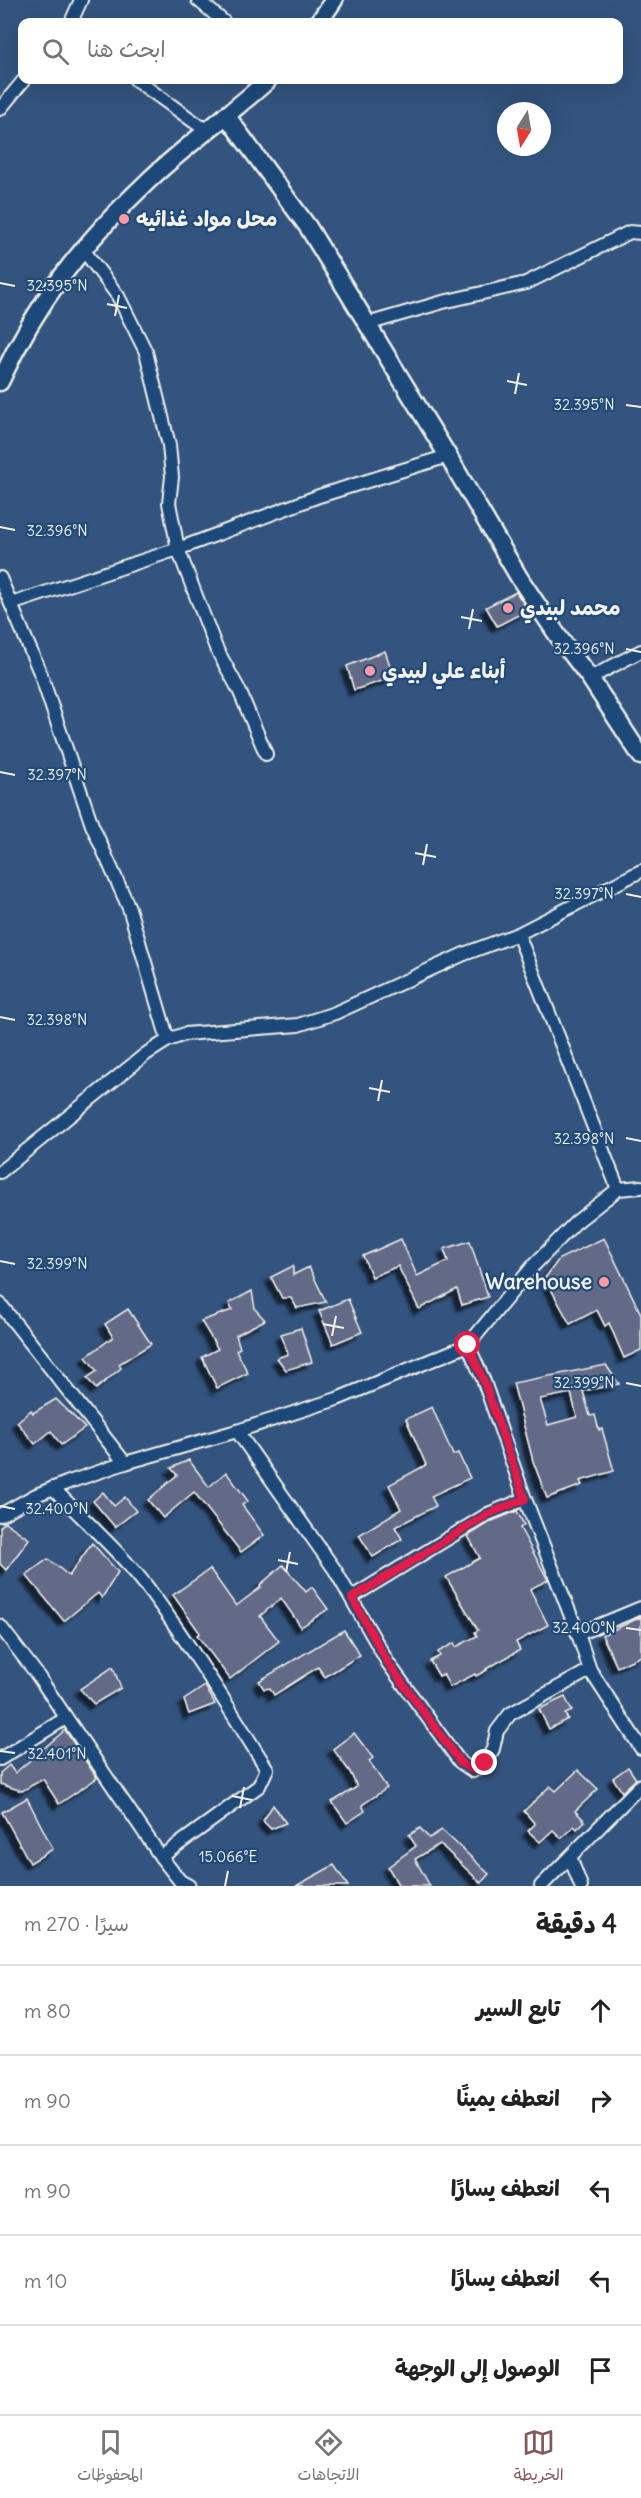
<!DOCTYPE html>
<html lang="ar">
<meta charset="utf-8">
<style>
body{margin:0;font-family:Delius,"Playpen Sans Arabic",sans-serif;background:#f6f6f6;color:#222;direction:rtl}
.compass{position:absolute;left:497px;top:102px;width:54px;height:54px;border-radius:50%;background:#fff;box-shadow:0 6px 24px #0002;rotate:191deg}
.stop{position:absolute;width:18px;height:18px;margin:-14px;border:4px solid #e11d48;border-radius:50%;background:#fff}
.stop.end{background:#e11d48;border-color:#fff;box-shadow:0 2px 6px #0008}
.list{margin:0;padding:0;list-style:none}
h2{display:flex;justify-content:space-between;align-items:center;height:78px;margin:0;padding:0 24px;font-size:26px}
h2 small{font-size:20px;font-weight:400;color:#767676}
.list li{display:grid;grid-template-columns:39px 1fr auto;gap:18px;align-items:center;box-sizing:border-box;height:90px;padding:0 24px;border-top:2px solid #e0e0e0}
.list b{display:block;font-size:22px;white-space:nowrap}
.list em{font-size:20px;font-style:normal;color:#767676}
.icon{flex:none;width:33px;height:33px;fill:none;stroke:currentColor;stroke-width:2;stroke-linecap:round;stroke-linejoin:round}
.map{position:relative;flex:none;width:641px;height:1886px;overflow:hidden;direction:ltr}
.search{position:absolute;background:#fff;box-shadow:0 6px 24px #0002;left:18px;right:18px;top:18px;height:66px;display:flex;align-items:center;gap:15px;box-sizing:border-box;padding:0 21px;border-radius:12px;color:#767676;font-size:22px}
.sheet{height:528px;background:#fff}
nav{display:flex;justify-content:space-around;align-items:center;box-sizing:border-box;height:84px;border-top:2px solid #e0e0e0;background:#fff;font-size:16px;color:#767676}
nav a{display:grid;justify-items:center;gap:3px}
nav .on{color:#85585c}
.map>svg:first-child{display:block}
.building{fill:#636b88;stroke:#f4f1e8;stroke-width:1.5;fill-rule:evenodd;filter:url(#shadow)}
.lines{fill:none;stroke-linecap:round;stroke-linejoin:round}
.street-casing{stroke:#f4f1e8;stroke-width:16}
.secondary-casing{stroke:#f4f1e8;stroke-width:21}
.street{stroke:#1f4a7a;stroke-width:12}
.secondary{stroke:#1f4a7a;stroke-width:16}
.route{stroke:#e11d48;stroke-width:8}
.ticks{fill:none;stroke:#f4f1e8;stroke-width:2}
.poi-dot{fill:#ff9aa2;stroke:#1f4a7a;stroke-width:2}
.labels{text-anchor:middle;stroke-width:4.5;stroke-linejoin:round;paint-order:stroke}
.poi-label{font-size:21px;font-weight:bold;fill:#f4f1e8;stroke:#1f4a7a;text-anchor:start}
.ticks-label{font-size:15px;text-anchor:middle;fill:#f4f1e8;stroke:#1f4a7a;stroke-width:4.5;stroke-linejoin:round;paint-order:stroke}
</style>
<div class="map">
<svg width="641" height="1886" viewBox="0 0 641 1886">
<defs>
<filter id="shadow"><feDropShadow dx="-5.5" dy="5.5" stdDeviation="1.5" flood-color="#0009"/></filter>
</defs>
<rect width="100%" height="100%" fill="#33547e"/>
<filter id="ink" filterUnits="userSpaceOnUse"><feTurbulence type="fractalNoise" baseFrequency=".0167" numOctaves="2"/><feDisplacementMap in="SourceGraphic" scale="12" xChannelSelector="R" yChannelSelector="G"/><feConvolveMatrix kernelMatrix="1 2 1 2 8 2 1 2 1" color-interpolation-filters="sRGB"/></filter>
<g filter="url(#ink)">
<g class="building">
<polygon points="516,592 528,610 497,626 486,607"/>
<polygon points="385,651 394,677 354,690 347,666"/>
<polygon points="604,1238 641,1314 641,1350 624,1358 609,1323 605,1326 597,1310 570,1324 545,1278 559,1259"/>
<polygon points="401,1239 417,1276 448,1261 444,1249 470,1241 488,1297 462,1305 457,1289 419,1309 398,1266 372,1277 363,1256"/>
<polygon points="293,1266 293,1275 309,1267 326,1302 297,1308 291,1298 282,1298 271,1277"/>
<polygon points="252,1291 255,1309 265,1320 236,1335 240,1348 236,1350 248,1373 217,1388 202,1357 218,1349 201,1321 232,1310 229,1303"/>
<polygon points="348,1299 362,1332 333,1344 319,1311"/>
<polygon points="128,1309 151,1344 119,1364 121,1368 96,1389 87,1378 97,1371 86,1357 113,1337 105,1324"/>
<polygon points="301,1328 312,1362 286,1370 277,1358 288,1354 281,1334"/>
<path d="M606,1365L619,1384L583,1391L590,1416L595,1415L599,1430L602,1429L614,1471L580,1481L582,1485L547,1498L533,1461L513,1383ZM571,1393L577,1417L548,1425L540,1399Z"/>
<polygon points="56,1399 85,1428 61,1445 51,1431 35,1444 17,1422 31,1410 33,1413"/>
<polygon points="432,1407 453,1455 458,1453 470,1478 431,1496 436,1506 395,1527 402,1539 373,1557 359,1535 401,1509 389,1485 426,1465 406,1419"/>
<polygon points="189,1460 209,1487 226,1472 248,1501 242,1505 264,1535 241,1552 194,1492 163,1518 148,1500 177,1475 171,1468"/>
<polygon points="103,1492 114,1506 125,1497 136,1511 115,1527 93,1501"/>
<polygon points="517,1511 524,1525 520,1528 548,1580 530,1589 548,1625 516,1642 520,1650 486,1669 487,1670 476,1676 475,1674 450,1687 443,1674 439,1676 430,1661 440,1656 438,1652 454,1643 456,1647 477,1636 475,1632 478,1630 446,1577 480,1558 468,1536 492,1521"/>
<polygon points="5,1522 29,1539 6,1570 0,1564 0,1527"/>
<polygon points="92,1543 118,1572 102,1598 98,1593 64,1621 26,1575 48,1559 69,1576"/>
<polygon points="283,1565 306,1592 312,1587 328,1609 301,1627 281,1598 260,1616 279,1641 230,1679 197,1635 200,1633 173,1595 210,1569 236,1606 261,1587 260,1585"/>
<polygon points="641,1617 641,1656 617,1667 602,1635"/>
<polygon points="344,1630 360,1655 325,1677 318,1667 274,1695 270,1688 264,1689 259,1681"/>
<polygon points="113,1667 121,1688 94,1704 80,1689"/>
<polygon points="205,1686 215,1704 189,1714 184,1700"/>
<polygon points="565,1697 572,1711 565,1714 568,1719 549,1729 539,1709"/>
<polygon points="65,1730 97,1778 59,1804 43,1779 22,1791 0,1784 0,1773 9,1765 15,1773"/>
<polygon points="354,1733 373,1758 369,1761 387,1788 362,1805 365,1811 347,1823 332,1802 357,1787 350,1772 333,1749"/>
<polygon points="628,1767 636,1779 622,1792 613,1778"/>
<polygon points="578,1770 598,1789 575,1811 585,1821 577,1829 574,1826 561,1838 553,1830 540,1842 528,1831 535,1824 524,1811 550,1786 556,1791"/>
<polygon points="27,1798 53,1849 30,1863 2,1812"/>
<polygon points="273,1805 286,1823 271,1829 263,1821"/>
<polygon points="420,1828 429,1838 442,1830 489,1874 481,1883 440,1844 415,1859 430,1886 399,1886 388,1867 416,1846 409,1835"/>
<polygon points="334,1865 348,1886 296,1886"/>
</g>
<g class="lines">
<defs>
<g id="street">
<polyline points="198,0 224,22"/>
<polyline points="71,22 81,0"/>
<polyline points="136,80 207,131"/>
<polyline points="0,109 24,80"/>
<polyline points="82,248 118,296 146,352 169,445 172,477 169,503 178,549 216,648 239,690 266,754"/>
<polyline points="367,324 443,302 526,283 630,232 641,233"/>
<polyline points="0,578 41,675 92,825 129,908 168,1040"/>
<polyline points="11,604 178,549 319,496 448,456"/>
<polyline points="590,678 641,651"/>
<polyline points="518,934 618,1189"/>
<polyline points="0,1172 146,1054 168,1040 185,1034 298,1025 335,1013 464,954 518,934 641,871"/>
<polyline points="0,1304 125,1463"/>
<polyline points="468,1345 483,1379 525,1499 578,1634 590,1670 641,1748"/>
<polyline points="237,1431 335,1570 388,1663 460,1762 473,1771 485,1763 493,1749 497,1731 510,1714 590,1670"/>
<path d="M53,1488C85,1521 120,1552 148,1588C191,1646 229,1708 267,1769L259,1786L161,1857"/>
<polyline points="0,1515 36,1495 69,1482 125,1463 237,1431 337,1399 468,1345 534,1265 575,1223 618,1189 641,1187"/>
<polyline points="352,1597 488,1514 525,1499"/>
<polyline points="0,1626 36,1673 161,1857 180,1881 189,1886"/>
<polyline points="578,1634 641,1608"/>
<polyline points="0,1759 66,1718"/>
<polyline points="570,1857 581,1886"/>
<polyline points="541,1886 641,1785"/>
</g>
<g id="secondary">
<polyline points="319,22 334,0"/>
<polyline points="226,115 308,227 448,456 520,579 558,636 590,678 641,756"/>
<path d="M0,382C37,301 82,244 146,183C184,146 229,116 268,80"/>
</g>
</defs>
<use href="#street" class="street-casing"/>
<use href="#secondary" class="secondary-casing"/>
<use href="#street" class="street"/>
<use href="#secondary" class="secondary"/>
</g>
</g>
<g class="lines" filter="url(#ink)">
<polyline class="route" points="468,1345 483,1379 525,1499 488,1514 352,1598 388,1663 460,1762 473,1771 485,1763"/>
</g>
<path class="ticks" d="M0,283L15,286M107,304L127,308M115,316L119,295M507,381L527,385M515,394L519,373M626,405L641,407M0,527L15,530M461,617L482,621M469,629L473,609M626,649L641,652M0,772L15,775M415,853L436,857M423,865L427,844M626,894L641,897M0,1017L15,1020M369,1088L390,1092M378,1101L382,1080M626,1138L641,1141M0,1261L15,1264M323,1324L344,1328M332,1336L336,1316M626,1383L641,1386M0,1506L15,1509M278,1560L298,1564M286,1572L290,1552M626,1628L641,1630M0,1751L15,1753M232,1796L252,1800M240,1808L244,1787M225,1886L228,1871"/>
<g class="poi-dot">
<circle cx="124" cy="219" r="6"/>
<circle cx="508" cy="608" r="6"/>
<circle cx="370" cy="671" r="6"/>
<circle cx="604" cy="1282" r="6"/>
</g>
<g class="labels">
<g class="poi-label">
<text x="136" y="226">محل مواد غذائيه</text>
<text x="520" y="615">محمد لبيدي</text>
<text x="382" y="678">أبناء علي لبيدي</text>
<text x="592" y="1289" text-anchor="end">Warehouse</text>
</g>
</g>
<g class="ticks-label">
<text x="57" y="291">32.395°N</text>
<text x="584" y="410">32.395°N</text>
<text x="57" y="536">32.396°N</text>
<text x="584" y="654">32.396°N</text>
<text x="57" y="780">32.397°N</text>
<text x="584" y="899">32.397°N</text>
<text x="57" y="1025">32.398°N</text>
<text x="584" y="1144">32.398°N</text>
<text x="57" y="1269">32.399°N</text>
<text x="584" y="1388">32.399°N</text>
<text x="57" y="1514">32.400°N</text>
<text x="584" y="1633">32.400°N</text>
<text x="57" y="1759">32.401°N</text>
<text x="228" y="1862">15.066°E</text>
</g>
</svg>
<svg class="compass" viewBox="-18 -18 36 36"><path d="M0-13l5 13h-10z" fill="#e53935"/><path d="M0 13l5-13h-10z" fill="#767676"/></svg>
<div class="stop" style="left:468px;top:1345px"></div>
<div class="stop end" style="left:485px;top:1763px"></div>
<div class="search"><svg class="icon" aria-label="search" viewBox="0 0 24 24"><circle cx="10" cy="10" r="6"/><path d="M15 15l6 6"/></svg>ابحث هنا</div>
</div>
<section class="sheet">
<h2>4 دقيقة<small>سيرًا · 270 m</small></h2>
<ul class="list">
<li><svg class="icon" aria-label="ahead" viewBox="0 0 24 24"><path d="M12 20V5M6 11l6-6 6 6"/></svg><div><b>تابع السير</b></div><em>80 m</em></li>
<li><svg class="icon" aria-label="right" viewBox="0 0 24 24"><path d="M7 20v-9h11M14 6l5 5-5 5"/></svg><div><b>انعطف يمينًا</b></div><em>90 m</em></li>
<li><svg class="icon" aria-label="left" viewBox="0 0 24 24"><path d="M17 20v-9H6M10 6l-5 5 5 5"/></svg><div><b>انعطف يسارًا</b></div><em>90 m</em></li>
<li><svg class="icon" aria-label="left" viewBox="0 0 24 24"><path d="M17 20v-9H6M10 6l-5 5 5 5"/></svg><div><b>انعطف يسارًا</b></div><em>10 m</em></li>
<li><svg class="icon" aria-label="arrive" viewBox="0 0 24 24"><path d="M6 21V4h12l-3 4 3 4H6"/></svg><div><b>الوصول إلى الوجهة</b></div></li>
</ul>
</section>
<nav>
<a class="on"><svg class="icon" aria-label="map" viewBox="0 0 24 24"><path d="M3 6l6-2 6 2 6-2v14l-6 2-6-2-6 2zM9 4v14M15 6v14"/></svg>الخريطة</a>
<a><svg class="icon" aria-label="directions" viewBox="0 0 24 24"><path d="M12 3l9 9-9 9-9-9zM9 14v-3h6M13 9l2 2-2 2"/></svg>الاتجاهات</a>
<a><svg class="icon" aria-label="saved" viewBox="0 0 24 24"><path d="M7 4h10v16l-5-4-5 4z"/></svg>المحفوظات</a>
</nav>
